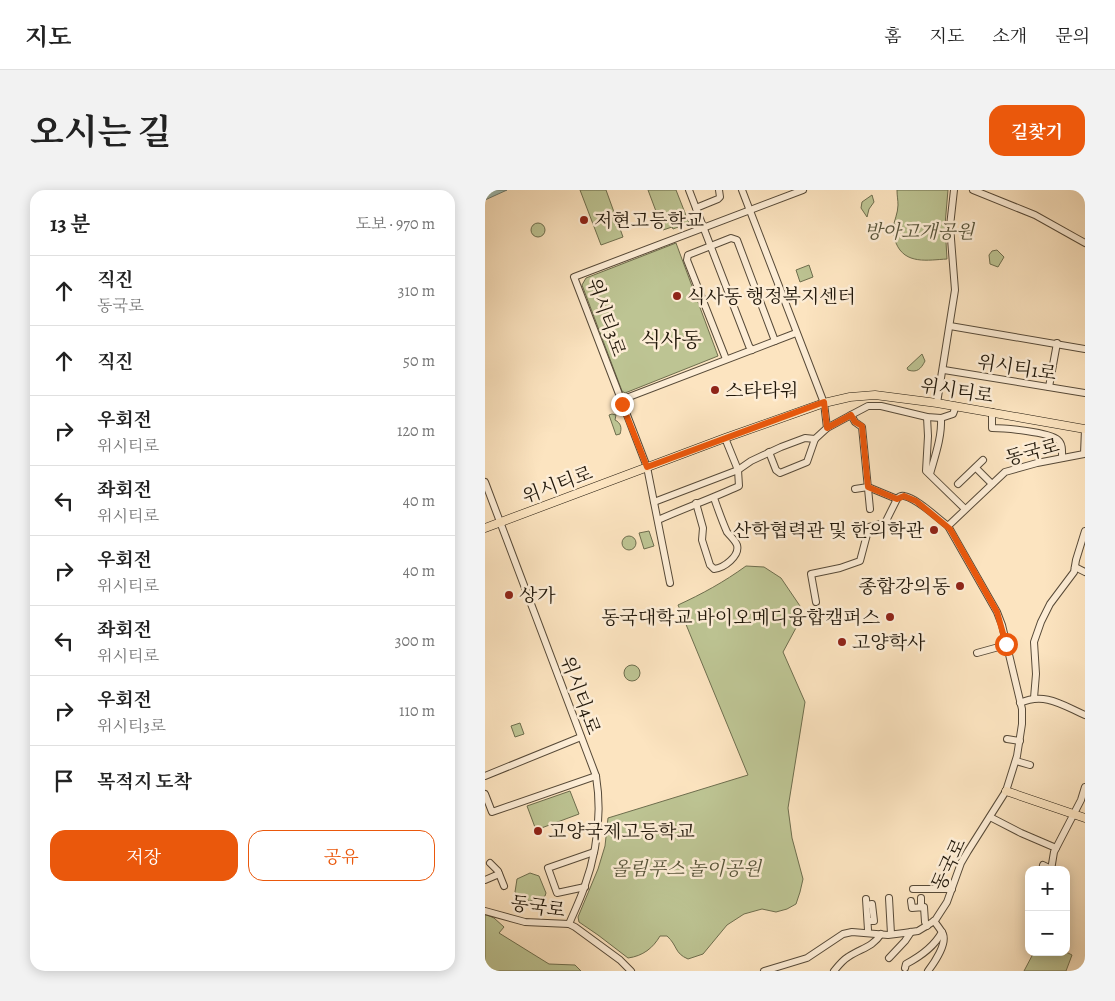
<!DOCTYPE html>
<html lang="ko">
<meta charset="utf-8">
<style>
body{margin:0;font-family:Alegreya,"Noto Serif KR",serif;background:#f2f2f2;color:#222}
.controls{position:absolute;right:15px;bottom:15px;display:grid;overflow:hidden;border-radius:10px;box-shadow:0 2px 12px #0003}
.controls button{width:45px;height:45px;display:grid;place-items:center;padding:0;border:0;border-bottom:1px solid #e0e0e0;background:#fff;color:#222;font:25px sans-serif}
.stop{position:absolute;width:15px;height:15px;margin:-11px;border:4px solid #ea580c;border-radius:50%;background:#fff}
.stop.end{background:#ea580c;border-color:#fff;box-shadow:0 1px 5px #0008}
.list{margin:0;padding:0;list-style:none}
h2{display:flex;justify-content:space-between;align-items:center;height:65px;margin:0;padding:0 20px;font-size:21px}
h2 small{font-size:16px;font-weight:400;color:#767676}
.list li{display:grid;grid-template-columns:32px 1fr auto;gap:15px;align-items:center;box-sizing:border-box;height:70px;padding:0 20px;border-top:1px solid #e0e0e0}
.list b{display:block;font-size:19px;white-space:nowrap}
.list p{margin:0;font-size:16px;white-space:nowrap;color:#767676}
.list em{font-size:16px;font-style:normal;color:#767676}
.actions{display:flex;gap:10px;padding:15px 20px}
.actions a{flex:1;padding:11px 0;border:1px solid #ea580c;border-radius:15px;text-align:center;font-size:18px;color:#ea580c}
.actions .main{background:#ea580c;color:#fff}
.icon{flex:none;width:28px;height:28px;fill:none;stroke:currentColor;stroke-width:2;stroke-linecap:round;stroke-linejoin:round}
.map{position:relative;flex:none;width:600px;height:781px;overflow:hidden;border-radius:15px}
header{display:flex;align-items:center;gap:30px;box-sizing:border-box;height:70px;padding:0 25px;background:#fff;border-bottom:1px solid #e0e0e0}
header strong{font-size:24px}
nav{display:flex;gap:28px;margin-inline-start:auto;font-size:18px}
.intro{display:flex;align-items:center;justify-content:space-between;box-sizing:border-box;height:120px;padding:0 30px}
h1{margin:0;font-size:35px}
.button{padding:12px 22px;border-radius:15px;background:#ea580c;color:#fff;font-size:18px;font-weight:700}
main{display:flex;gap:30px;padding:0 30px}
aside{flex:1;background:#fff;border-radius:15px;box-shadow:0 2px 12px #0003}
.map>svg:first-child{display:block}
.green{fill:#bdc493;stroke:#6e6e4e}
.water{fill:#9fbeb5;stroke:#6c7b71}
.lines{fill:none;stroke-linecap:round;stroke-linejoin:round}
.minor-casing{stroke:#574a38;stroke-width:8}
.major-casing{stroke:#20170a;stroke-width:9}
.minor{stroke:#fdedd6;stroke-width:6}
.major{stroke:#fce4c0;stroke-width:8}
.route{stroke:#ea580c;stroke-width:6}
.poi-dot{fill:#8f2418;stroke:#fdedd6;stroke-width:2}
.labels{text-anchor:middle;stroke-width:5;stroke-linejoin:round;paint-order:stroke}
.poi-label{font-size:19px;fill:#20170a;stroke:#fdedd6;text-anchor:start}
.park-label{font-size:19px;font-style:italic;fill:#57543a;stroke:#fdedd6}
.street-label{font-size:19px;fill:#20170a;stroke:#fdedd6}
.quarter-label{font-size:21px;fill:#20170a;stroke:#fdedd6}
</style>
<header>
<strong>지도</strong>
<nav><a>홈</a><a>지도</a><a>소개</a><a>문의</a></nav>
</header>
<div class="intro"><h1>오시는 길</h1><a class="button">길찾기</a></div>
<main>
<aside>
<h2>13 분<small>도보 · 970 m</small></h2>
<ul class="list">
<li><svg class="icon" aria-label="ahead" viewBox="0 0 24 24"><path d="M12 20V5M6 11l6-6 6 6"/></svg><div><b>직진</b><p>동국로</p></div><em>310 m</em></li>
<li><svg class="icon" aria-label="ahead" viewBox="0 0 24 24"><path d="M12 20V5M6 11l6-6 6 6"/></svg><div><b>직진</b></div><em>50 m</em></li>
<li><svg class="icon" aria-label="right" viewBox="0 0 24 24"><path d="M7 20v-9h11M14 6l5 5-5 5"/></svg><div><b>우회전</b><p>위시티로</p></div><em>120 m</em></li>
<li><svg class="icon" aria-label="left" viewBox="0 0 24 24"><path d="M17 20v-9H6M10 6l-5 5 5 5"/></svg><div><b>좌회전</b><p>위시티로</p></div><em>40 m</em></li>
<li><svg class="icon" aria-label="right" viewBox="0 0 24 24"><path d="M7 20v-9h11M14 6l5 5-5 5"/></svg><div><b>우회전</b><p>위시티로</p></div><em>40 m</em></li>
<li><svg class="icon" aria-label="left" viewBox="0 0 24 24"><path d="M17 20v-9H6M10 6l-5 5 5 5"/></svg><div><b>좌회전</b><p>위시티로</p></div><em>300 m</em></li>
<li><svg class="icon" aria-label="right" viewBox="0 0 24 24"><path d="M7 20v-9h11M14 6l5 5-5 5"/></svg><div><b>우회전</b><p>위시티3로</p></div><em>110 m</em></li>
<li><svg class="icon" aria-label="arrive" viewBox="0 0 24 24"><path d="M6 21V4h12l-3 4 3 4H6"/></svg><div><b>목적지 도착</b></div></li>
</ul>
<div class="actions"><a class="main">저장</a><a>공유</a></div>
</aside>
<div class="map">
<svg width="600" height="781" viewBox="0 0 600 781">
<rect width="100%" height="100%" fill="#fce4c0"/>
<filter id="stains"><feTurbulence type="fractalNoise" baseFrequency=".004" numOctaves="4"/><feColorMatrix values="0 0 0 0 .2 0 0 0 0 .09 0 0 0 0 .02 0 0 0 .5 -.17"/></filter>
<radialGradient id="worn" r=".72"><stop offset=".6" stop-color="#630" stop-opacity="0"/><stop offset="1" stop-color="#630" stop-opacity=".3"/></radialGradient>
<g class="green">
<polygon points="95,0 121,0 138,47 116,55"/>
<polygon points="163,0 191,0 204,33 188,39 187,37 178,40"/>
<path d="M412,0H463L460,35L462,69C443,70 420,75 411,53C409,48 408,43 408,38C409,31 413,23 413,15C413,10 412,6 412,0Z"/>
<polygon points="387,5 389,12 384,19 382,27 376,18 377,12"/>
<circle cx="53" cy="40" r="7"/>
<polygon points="191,53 233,166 140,203 137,201 97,95 101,88"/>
<polygon points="512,60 519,67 513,77 505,74 504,65 507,61"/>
<polygon points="324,75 328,87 315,92 311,80"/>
<path d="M437,164L440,171C436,179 432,183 423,180L422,178Z"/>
<path d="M127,224L131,225L130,230C136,233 137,238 135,244L131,245L124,225Z"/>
<polygon points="164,341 169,356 159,359 154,343"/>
<circle cx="144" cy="353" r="7"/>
<path d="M261,376L279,377L296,388L315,416L312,436L298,462L320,512L303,618L307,648L318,689L315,702L311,714L302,719L291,722L277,719L259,724L242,735L218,764L203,769C189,763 193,756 182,746H175C168,758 158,766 143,768L113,745L94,732L93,727L113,679L120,656L123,628L263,585L193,415C217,404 239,392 261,376Z"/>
<circle cx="147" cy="483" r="8"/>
<polygon points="35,533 39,544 30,547 26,536"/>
<polygon points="85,601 94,624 51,640 42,616"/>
<polygon points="45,683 54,686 61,703 60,706 51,711 38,710 30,702 32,689"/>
<polygon points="0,724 9,728 19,737 14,743 64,774 90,775 96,781 0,781"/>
<polygon points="549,762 581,762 587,765 581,781 539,781"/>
</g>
<polygon class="water" points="0,0 22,0 0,10"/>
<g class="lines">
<defs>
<g id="minor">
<polyline points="204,0 264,156 267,160"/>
<polyline points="257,0 339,213 342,238 330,249 322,272 295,283 291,280 284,262"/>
<polyline points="488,0 550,25 600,53"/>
<polyline points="211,18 233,9 235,7 234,0"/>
<polyline points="465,136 600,159"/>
<polyline points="241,169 202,70 203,65 246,48 252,50 290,151"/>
<polyline points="459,180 600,203"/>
<polyline points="564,197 572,153"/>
<polyline points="136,210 311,143"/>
<polyline points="452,213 470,100 465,36 469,0"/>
<path d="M507,222V238C520,238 564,242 573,250C578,254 577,262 577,268"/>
<polyline points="366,225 383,216 396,216 442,227 456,228 468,224 471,216"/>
<polyline points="442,227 443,246 441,281 480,319"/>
<polyline points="342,238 366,225 370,232 377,237 385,319"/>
<polyline points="491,278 507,294"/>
<path d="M445,284C450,266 457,247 456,228"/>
<path d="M0,292L111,586C117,623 112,662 99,698C95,710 89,722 84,734"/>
<polyline points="473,294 498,270"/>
<polyline points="370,299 383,297 412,309"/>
<polyline points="169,312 253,280 266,271 296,257 320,248 330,249"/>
<path d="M211,313L218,338L217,350L225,375L229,379C239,378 255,366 252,355C250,350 245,346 242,342C237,331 233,319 229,308"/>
<path d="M173,330C200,318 228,308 254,296L253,280L240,248"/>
<polyline points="590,377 600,382"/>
<polyline points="185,393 162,277 89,87 318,0"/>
<path d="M331,412L326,384L355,378L375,371L384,337L400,333L412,309C414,307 415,305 419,306C432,308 452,328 463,336"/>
<polyline points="492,463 521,455"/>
<polyline points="549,508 551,484 549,452 556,432 565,414 589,382 591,370 600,341"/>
<path d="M535,513C560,502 577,515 600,525"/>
<polyline points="522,549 535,551"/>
<polyline points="531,571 545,575"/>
<polyline points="0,586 96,547"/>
<polyline points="0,604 7,622 111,586"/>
<polyline points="505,627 536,643 571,658"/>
<polyline points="5,673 13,681 19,696"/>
<polyline points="558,675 566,679"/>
<polyline points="566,680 569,662 596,610 600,597"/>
<polyline points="0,690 14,684"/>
<polyline points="100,697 72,703 63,678 109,662"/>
<polyline points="428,699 467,699"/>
<polyline points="404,708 406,744"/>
<polyline points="381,709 383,740"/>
<polyline points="426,711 427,718 439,717 440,732 442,736"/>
<polyline points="382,715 387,714 389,731 383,731"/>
<polyline points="436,717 436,708"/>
<polyline points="0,721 40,732 84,734 90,737 135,770 146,781"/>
<polyline points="404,768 420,751 426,742"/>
<path d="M420,778L421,774C436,766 449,757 457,742"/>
<polyline points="279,781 322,768 358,744 367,742 403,745 419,743 433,741 446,733 451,729 462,712 476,673 483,661 521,601 532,566 537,534 537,519 517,435 512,422 463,336 520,282 552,273 599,264 600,239"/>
<path d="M349,781C353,776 358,770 363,767C376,758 387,758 396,744"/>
<path d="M443,781C449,773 462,754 458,744C456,740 452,735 449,731"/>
</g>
<g id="major">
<polyline points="0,338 240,248 339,213 365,207 390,205 452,213 600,239"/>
<polyline points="521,601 600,628"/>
</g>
</defs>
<use href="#minor" class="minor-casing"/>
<use href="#major" class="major-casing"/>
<use href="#minor" class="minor"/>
<use href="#major" class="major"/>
</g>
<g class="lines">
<polyline class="route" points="137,214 162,277 339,212 342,238 366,225 370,232 377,236 383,297 412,309 419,306 431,311 465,339 512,422 521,454"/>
</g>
<g class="poi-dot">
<circle cx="99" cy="30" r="5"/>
<circle cx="192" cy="106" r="5"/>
<circle cx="230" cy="200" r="5"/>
<circle cx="449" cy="340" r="5"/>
<circle cx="475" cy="396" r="5"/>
<circle cx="24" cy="405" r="5"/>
<circle cx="405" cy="427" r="5"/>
<circle cx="357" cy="452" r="5"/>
<circle cx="53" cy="641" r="5"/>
</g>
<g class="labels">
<g class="poi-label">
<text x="109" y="37">저현고등학교</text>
<text x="202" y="113">식사동 행정복지센터</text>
<text x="240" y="207">스타타워</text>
<text x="439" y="347" text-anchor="end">산학협력관 및 한의학관</text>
<text x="465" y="403" text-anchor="end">종합강의동</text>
<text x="34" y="412">상가</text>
<text x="395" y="434" text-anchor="end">동국대학교 바이오메디융합캠퍼스</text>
<text x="367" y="459">고양학사</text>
<text x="63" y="648">고양국제고등학교</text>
</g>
<g class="park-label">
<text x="434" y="48">방아고개공원</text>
<text x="201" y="685">올림푸스 놀이공원</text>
</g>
<g class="street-label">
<text transform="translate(122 127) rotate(71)" y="7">위시티3로</text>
<text transform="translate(532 177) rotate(9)" y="7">위시티1로</text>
<text transform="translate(472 200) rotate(9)" y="7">위시티로</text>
<text transform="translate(547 261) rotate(-15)" y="7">동국로</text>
<text transform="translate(72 294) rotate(-20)" y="7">위시티로</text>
<text transform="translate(96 505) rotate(70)" y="7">위시티4로</text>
<text transform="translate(463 674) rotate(-65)" y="7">동국로</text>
<text transform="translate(53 716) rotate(8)" y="7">동국로</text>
</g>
<g class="quarter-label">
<text x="186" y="157">식사동</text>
</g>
</g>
<rect width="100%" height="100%" filter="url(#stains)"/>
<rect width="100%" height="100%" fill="url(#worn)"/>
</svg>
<div class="controls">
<button>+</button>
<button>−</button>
</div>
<div class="stop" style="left:521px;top:454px"></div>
<div class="stop end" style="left:137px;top:214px"></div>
</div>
</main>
